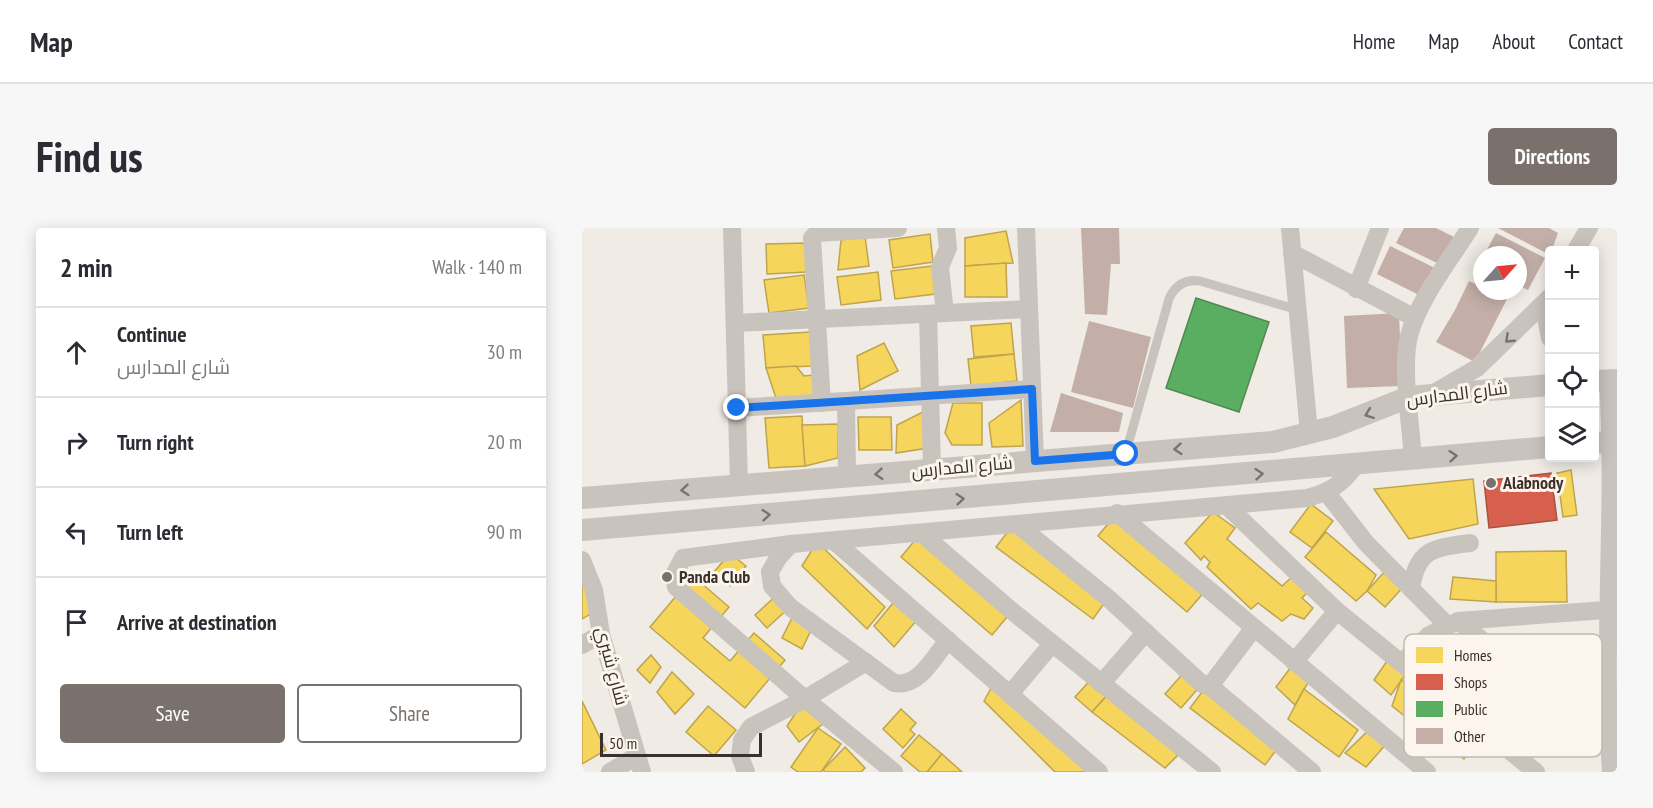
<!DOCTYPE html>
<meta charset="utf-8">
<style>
body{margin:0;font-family:"PT Sans Narrow",Cairo,sans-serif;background:#f7f7f7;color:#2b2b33}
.controls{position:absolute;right:18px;top:18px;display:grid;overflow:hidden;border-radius:6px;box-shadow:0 3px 15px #0003}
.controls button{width:54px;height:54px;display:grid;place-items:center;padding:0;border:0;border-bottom:2px solid #e1e1e2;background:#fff;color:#2b2b33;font:30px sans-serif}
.compass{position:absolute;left:891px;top:18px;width:54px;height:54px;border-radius:50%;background:#fff;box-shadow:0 3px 15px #0003;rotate:63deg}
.scale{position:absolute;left:18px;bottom:15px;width:162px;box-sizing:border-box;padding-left:6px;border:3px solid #3b302b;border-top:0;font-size:16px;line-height:21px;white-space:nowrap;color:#3b302b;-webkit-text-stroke:4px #fbf5ee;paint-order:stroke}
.stop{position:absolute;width:18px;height:18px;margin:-14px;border:4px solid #1a73e8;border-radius:50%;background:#fff}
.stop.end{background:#1a73e8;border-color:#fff;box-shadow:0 2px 6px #0008}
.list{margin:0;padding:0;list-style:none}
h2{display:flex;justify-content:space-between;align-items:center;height:78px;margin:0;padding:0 24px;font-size:26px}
h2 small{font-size:20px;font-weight:400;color:#7c7c81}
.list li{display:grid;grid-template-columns:39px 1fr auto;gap:18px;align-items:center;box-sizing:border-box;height:90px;padding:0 24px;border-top:2px solid #e1e1e2}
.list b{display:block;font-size:22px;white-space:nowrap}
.list p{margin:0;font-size:20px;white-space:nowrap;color:#7c7c81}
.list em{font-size:20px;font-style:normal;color:#7c7c81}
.actions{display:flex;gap:12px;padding:18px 24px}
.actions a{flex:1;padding:14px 0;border:2px solid #7a716c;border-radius:6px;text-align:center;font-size:21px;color:#7a716c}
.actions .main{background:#7a716c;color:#fff}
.icon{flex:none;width:33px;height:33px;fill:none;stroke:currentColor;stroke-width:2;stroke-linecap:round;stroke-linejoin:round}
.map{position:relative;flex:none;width:1035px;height:544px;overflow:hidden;border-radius:6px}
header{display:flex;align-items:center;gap:36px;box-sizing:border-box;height:84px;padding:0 30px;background:#fff;border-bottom:2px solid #e1e1e2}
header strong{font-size:28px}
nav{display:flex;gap:33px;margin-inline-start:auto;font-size:21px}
.intro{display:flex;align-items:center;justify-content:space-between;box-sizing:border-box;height:144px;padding:0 36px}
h1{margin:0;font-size:42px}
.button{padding:15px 27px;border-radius:6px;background:#7a716c;color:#fff;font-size:21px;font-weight:700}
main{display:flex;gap:36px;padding:0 36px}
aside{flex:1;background:#fff;border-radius:6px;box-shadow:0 3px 15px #0003}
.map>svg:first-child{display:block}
.homes{fill:#f6d55c;stroke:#bea44d;stroke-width:1.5}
.shops{fill:#d6604d;stroke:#a85243;stroke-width:1.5}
.public{fill:#5aae61;stroke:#518851;stroke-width:1.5}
.building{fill:#c3afa7}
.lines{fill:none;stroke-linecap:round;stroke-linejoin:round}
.service{stroke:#c9c3be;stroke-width:9}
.minor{stroke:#c9c3be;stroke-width:18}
.tertiary{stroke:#c9c3be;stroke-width:22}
.oneway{stroke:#7b726d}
.route{stroke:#1a73e8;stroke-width:8}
.poi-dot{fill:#7a716c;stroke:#fbf5ee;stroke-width:2}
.labels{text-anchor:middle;stroke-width:6;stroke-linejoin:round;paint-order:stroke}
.street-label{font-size:18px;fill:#3b302b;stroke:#fbf5ee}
.poi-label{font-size:18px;font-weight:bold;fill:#3b302b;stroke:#fbf5ee;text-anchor:start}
.key{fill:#fbf5ee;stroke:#c1bab4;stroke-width:1.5}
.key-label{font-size:16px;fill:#3b302b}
</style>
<header>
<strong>Map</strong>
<nav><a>Home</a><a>Map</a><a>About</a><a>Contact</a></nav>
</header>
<div class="intro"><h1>Find us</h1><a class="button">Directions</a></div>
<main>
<aside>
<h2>2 min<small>Walk · 140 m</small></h2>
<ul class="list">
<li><svg class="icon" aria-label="ahead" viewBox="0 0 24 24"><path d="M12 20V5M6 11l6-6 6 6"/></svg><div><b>Continue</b><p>شارع المدارس</p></div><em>30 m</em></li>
<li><svg class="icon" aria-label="right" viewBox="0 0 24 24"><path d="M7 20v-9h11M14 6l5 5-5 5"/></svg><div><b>Turn right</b></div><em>20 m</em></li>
<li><svg class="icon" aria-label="left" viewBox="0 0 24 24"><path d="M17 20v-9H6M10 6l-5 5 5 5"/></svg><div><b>Turn left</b></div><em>90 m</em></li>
<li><svg class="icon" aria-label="arrive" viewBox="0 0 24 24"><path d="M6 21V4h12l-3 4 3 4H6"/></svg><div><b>Arrive at destination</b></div></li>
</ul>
<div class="actions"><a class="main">Save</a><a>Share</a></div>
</aside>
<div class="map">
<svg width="1035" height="544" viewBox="0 0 1035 544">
<rect width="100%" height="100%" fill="#f0ebe5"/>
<g class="homes">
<polygon points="424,3 431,35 383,38 383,10"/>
<polygon points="348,6 351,34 311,40 307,12"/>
<polygon points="283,8 287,38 256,42 259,12"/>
<polygon points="224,15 225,44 185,46 184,16"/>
<polygon points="424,35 425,69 383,69 383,38"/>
<polygon points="350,38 353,66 313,71 309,43"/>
<polygon points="296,44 299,72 259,77 255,49"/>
<polygon points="222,47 227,80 187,85 182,52"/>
<polygon points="429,95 432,126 392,129 389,98"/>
<polygon points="228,104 230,138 184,140 181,107"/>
<polygon points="302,115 316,143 278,162 275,128"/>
<polygon points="432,126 435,153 389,158 386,131"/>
<polygon points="214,138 222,148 232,147 232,168 194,170 184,140"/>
<polygon points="439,172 441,218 410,219 407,195"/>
<polygon points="371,175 400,175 400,217 370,217 363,205"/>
<polygon points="345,182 346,220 314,225 315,197"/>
<polygon points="220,188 223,238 187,240 183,190"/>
<polygon points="276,189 309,189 310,222 277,222"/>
<polygon points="256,196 256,230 223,238 220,197"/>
<polygon points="989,242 995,287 981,289 975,245"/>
<polygon points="891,251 896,296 827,311 792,261"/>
<polygon points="729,276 751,293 730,320 708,304"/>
<polygon points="631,284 653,300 645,311 700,358 710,349 727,363 720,370 731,380 722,391 709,386 700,393 676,375 669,381 625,339 628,334 622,328 619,332 603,315"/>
<polygon points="535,285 624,362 605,384 516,308"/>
<polygon points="430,298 526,370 511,391 414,319"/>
<polygon points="744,304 794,347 785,363 774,373 723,329"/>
<polygon points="339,305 430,383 410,407 319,329"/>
<polygon points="235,314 303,379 285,401 220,338"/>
<polygon points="984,323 985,374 914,374 914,324"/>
<polygon points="148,325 164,338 148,358 132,344"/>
<polygon points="805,341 823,357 803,379 785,363"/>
<polygon points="0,342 22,378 0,391"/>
<polygon points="111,348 147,379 121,410 148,433 172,405 203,432 163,480 68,399"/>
<polygon points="871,349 914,353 914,374 868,371"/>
<polygon points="197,365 208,379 185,400 173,387"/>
<polygon points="311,375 335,392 312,419 292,398"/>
<polygon points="212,386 232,396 220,421 200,410"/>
<polygon points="69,427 79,439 68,455 55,442"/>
<polygon points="807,430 825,444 809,467 792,452"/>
<polygon points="709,439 727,453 713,477 694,459"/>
<polygon points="604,442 620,456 599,480 583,466"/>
<polygon points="90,444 112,466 93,486 75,464"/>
<polygon points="513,447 530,462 510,484 493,469"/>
<polygon points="819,452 873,493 847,507 810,478"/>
<polygon points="413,453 508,536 502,544 473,544 402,473"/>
<polygon points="623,460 698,517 683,537 608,480"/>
<polygon points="722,461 776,502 757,529 706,491"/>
<polygon points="530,462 602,521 583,540 510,484"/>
<polygon points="223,471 242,495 217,514 205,498"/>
<polygon points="0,473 24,522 0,536"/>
<polygon points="126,478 154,502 132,528 104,504"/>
<polygon points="319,481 334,495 328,502 333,506 321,520 301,501"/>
<polygon points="880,495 898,509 882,531 865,517"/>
<polygon points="236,500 259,516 239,544 216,544 209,539"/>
<polygon points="788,501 805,515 784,539 763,525"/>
<polygon points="337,507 360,526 345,544 338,544 319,528"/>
<polygon points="263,519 283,540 279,544 243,544 241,542"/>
<polygon points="360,526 380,544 345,544"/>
</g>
<polygon class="shops" points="969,245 975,292 907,300 902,253"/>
<polygon class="public" points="614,70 687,94 657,184 584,160"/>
<g class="building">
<polygon points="499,0 537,0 538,36 529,36 525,87 503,86"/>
<polygon points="822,0 854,0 872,9 859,37 814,15"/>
<polygon points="916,0 967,0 976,5 968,27"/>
<polygon points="914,5 963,30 946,62 936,57 936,27 902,27"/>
<polygon points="808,18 853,40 839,68 795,46"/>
<polygon points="887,53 900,59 900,63 908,63 925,71 893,134 854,114 873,82"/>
<polygon points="817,85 820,158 765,160 762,88"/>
<polygon points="507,93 569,109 551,180 489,164"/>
<polygon points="479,165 541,185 537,204 468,204"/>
</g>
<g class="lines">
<path class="service" d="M544,224L587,71C593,57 603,51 618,53L716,82"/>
<g class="minor">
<polyline points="150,0 157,257"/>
<polyline points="444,0 453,233"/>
<polyline points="708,0 727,205"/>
<polyline points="994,22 1007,0"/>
<polyline points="710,25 833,90"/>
<polyline points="774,61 798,0"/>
<polyline points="968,78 965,94 968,110"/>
<polyline points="363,85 358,39 366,20 364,0"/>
<polyline points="346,86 350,241"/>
<polyline points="153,95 447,81"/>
<path d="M1026,152C1034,283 1020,413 1029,544"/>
<polyline points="852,165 895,140 968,69"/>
<polyline points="264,173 265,248"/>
<polyline points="240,175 230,10 235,5 316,0"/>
<polyline points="155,180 450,161"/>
<path d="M831,231C829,197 819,140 827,108C836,72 868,32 888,0"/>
<polyline points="745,265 784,315 864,396"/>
<polyline points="645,278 755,383 954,544"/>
<polyline points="535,285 845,544"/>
<polyline points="436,297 526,370 620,456 628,458 730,544"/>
<polyline points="333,306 339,305 430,383 630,544"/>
<polyline points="252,313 517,544"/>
<path d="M209,316L196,330L188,344L190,358L208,379L312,455C337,460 352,429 366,412"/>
<polyline points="0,332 12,362 19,406 60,544"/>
<path d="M829,361C835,321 851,320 888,315"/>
<polyline points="876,393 1027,514"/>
<polyline points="0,417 19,406"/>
<polyline points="712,434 755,383"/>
<polyline points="820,435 847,407 876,393 1024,382"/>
<polyline points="519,456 564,404"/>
<polyline points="628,458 671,401"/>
<polyline points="428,466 470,416"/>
<polyline points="28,544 55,528"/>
<polyline points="164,544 158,528 160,512 169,499 223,471 284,434"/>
<path d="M312,544L223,471L94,359L92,347L101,330L209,316L725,270C748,264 760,256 774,237"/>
</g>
<g class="tertiary">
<polyline points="1012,153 1035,152"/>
<polyline points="1012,215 1035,213"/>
<polyline points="0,270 691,214 751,199 827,169 968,157"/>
<polyline points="0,302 968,219"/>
</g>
</g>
<defs><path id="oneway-chevron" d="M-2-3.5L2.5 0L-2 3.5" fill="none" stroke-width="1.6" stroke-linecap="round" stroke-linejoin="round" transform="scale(1.5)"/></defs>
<g class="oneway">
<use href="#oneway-chevron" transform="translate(927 111) rotate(137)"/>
<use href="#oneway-chevron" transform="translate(787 186) rotate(159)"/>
<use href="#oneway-chevron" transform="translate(596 221) rotate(175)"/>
<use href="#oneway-chevron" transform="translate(871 228) rotate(-5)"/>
<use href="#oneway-chevron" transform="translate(297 246) rotate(175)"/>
<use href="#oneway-chevron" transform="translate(677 246) rotate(-5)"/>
<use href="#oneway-chevron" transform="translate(103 262) rotate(175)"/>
<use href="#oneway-chevron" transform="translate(378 271) rotate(-5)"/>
<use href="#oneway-chevron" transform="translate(184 287) rotate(-5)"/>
</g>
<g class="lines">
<polyline class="route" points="155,180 450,161 453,233 544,226"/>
</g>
<g class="poi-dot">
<circle cx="909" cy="255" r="6"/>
<circle cx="85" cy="349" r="6"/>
</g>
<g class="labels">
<g class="street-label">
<text transform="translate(875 166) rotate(-7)" y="6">شارع المدارس</text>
<text transform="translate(380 239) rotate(-5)" y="6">شارع المدارس</text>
<text transform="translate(30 438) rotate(75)" y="6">شارع شيري</text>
</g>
<g class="poi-label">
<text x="921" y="261">Alabnody</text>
<text x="97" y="355">Panda Club</text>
</g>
</g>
<rect x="822" y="406" width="198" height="123" rx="9" class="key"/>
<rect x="834" y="419" width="27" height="16" fill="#f6d55c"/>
<rect x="834" y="446" width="27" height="16" fill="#d6604d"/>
<rect x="834" y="473" width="27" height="16" fill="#5aae61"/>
<rect x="834" y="500" width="27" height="16" fill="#c3afa7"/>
<g class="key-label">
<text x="872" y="433">Homes</text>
<text x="872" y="460">Shops</text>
<text x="872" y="487">Public</text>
<text x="872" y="514">Other</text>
</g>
</svg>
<div class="controls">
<button>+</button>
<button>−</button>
<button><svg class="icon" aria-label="locate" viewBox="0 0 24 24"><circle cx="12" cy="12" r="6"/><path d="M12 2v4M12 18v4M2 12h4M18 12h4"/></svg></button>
<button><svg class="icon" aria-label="layers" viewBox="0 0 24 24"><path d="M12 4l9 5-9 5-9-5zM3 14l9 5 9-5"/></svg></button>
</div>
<svg class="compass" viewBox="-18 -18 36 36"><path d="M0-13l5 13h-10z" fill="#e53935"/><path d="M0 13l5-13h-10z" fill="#7c7c81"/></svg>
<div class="scale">50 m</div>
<div class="stop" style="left:544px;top:226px"></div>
<div class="stop end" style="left:155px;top:180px"></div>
</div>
</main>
